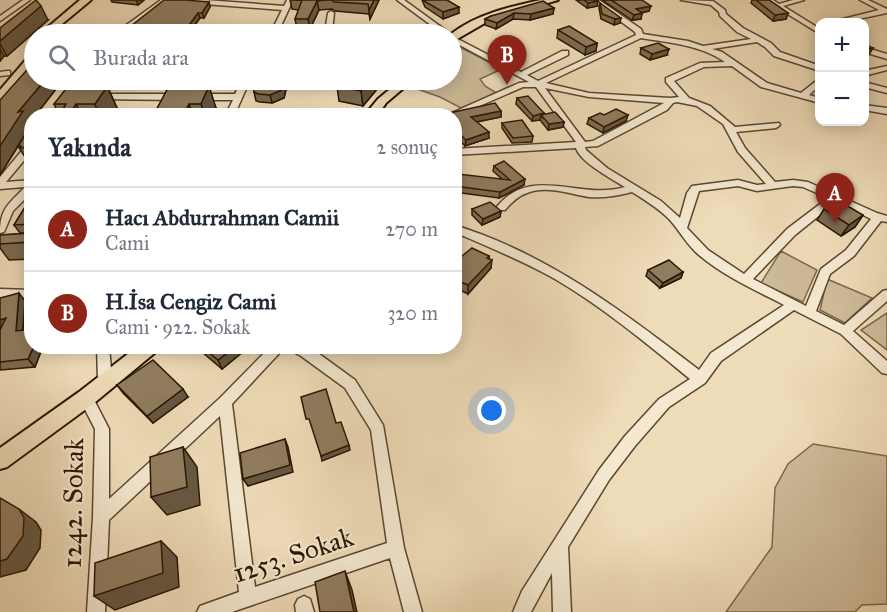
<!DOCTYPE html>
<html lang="tr">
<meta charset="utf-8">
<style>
body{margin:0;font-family:"IM FELL Great Primer",serif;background:#f2f2f3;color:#1f2937}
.controls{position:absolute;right:18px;top:18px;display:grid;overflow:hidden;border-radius:12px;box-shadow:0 3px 15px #0003}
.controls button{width:54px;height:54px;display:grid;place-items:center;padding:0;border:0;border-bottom:2px solid #e0e1e3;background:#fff;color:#1f2937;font:30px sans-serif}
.you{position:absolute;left:492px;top:411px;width:21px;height:21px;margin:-15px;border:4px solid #fff;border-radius:50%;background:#1a73e8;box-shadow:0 0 0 9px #1a73e833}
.badge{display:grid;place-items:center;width:39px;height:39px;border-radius:50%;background:#8f2418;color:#fff;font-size:20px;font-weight:700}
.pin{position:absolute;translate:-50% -50px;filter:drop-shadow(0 2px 3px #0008)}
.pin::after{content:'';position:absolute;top:32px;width:21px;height:18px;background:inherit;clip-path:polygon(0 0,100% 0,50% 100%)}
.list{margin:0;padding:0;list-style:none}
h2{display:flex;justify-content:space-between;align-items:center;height:78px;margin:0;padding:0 24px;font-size:26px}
h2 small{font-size:20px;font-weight:400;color:#747a83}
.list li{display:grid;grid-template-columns:39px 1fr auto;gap:18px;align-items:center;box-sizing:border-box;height:84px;padding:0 24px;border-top:2px solid #e0e1e3}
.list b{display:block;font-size:22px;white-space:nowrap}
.list p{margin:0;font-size:20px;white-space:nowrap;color:#747a83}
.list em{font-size:20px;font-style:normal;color:#747a83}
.icon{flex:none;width:33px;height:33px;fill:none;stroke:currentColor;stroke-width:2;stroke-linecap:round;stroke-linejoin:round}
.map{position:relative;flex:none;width:887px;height:612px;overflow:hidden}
.search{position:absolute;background:#fff;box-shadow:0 3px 15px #0003;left:24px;top:24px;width:438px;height:66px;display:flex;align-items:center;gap:15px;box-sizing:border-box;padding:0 21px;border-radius:33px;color:#747a83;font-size:22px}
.panel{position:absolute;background:#fff;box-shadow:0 3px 15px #0003;left:24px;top:108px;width:438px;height:246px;border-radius:24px}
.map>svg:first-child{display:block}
.green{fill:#cdba98;stroke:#7c684c;stroke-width:1.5}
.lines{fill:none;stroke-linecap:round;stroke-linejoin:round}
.minor-casing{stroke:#5b472e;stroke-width:3}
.major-casing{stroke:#2a1600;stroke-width:4}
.minor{fill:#f4e8d0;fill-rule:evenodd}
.major{fill:#eedbb7;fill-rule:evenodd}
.wall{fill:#7c6b52;stroke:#2a1600;stroke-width:1.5;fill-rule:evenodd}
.shaded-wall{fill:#655742;stroke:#2a1600;stroke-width:1.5}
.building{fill:#907c5f;stroke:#2a1600;stroke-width:1.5}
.labels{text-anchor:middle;stroke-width:4.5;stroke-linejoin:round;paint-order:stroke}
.near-street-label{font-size:27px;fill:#2a1600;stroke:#f4e8d0}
</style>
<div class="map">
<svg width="887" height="612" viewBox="0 0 887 612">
<rect width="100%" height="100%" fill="#eedbb7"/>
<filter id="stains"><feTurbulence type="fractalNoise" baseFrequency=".00333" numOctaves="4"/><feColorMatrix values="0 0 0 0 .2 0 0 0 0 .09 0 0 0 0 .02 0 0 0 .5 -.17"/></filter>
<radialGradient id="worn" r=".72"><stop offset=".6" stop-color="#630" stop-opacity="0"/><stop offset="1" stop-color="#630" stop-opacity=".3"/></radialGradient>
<g class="green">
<polygon points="456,45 502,69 480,79 485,86 498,94 461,108 440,97 406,85 413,80 452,80 452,49"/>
<polygon points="781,251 817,270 803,302 761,283"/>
<polygon points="827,279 872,298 845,323 820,310"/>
<polygon points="887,313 887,350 861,330"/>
<polygon points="813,444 887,456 887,604 862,605 855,612 726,612 772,547 775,488 788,464"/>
</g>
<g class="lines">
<defs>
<g id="minor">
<polygon points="23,0 30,0 0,21 0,16"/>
<polygon points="161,0 168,0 121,34 114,34"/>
<polygon points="175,0 205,0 284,6 287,0 293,0 279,30 325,32 328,13 331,11 334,13 332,32 336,34 213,34 216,32 272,30 282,10 178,2"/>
<polygon points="397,0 404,0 451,34 443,34"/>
<path d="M592,0H599L641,29L643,34L688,41L703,46L751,39L737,32L720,16L719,12L711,5L681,0L713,1L725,10L726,14L743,28L771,43L780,52L820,66V71L774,56L765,47L757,42L712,49L722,52L767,83L801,93L820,78V85L809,95L820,98V103L761,87L732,66L704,67L674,81L689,98L710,106L735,127L779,123L780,125L776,128L736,132L745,148L775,182L793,180L808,182L877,213L887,216V222L881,221L854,256L830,274L816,311L844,325L883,291L887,290V301L853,331L887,361V374L882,373L841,334L794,310L721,361L705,383L669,407L635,446L609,480L568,547L571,612H553L552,573L531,612H513L522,591L599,470L625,436L659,399L690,379C647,344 603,307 555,279C523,261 489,247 454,232V225C546,253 624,312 699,370L711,353L784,305C755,290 724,276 699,255C687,245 680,231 669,219C658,208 645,200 632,192C617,196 604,198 589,197C570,194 546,185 527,193C518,196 511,203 505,210H497L496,208C531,163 579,201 625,187C612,179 580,162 576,148L454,155V149L576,142L536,87H523L454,117L445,116L519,83L529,82L452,41V36L521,72L562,51H568V55L527,75L538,81L636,35L635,32ZM641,38C670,43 701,45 725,62L700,63L666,78V82L679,97L670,98L589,93L546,83ZM545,88L589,97L664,103L593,141L585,142ZM677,102L697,106L723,124L738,152L766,184L757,185L738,180L692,186L687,193L680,218L661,201L607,168L586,150L585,147L598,146L667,110L673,103ZM738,186L757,191L793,186L803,187L828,198L787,229L744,274L708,250L687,228L699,191ZM836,202L871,219L846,250L821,269L806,306L753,279L795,235Z"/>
<polygon points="765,0 773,0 779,4 793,0 804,0 783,6 820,29 820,34"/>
<polygon points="860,0 868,0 887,9 887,13 844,22 834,22 835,21 879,10"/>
<polygon points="58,30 107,32 111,34 58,34"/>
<polygon points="864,47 887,54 887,59 864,52"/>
<polygon points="887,66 887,70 864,76 864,71"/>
<polygon points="7,71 10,71 10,75 0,76 0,72"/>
<polygon points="81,80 89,80 60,116 51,116"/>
<polygon points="242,80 250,80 234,116 225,116 233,100 197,100 193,97 197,94 235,94"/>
<polygon points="384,80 403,80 408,82 404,84"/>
<polygon points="864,82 887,88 887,93 864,87"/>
<polygon points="95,94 180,94 184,97 180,100 92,99 91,97"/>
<polygon points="864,105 887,108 887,114 864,110"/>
<path d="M32,141V151L6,182L32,180V192L13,211L4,232L0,233C0,208 9,204 25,187L0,189V177L29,142Z"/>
<polygon points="0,289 32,290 32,298 0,297"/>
<polygon points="97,346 109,346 112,381 110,385 105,387 100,385 98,381"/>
<polygon points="271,346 286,346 232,404 255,587 387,543 371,430 345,388 301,356 290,350 288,346 307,346 311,348 355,380 383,425 404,548 422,612 404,612 390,558 232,612 197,612 200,606 239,592 220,416 109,520 105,612 87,612 93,517 95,429 79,398 81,394 86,392 91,394 109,429 109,499 220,398"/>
<polygon points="304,596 310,599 314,612 296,612 295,605 298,599"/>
</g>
<g id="major">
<polygon points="80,0 91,0 50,34 40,34"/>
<path d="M541,0H558L490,20L452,42L451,34C477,14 509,7 541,0Z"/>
<polygon points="34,54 34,63 4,99 0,100 0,90 30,55"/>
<polygon points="401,80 413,80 386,103 377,116 364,116 378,99"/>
<polygon points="138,346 159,346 157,351 93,404 7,467 0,469 0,448 79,392"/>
</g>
</defs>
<use href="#minor" class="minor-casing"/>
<use href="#major" class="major-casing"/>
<use href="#minor" class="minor"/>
<use href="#major" class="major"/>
</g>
<g class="wall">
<polygon points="111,0 144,0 138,5 112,2"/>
<polygon points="290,0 379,0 370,19 369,14 335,11 332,9 319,10 310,29 297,29 295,19 299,10 292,9"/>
<polygon points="422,0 447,0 459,13 443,19 425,7"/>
<polygon points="576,0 596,0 598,1 597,6 587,8"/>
<polygon points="602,0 642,0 649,11 641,13 642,13 641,19 632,20"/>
<polygon points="752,0 769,0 788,13 786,19 773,21 751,3"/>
<polygon points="600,3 620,23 614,25 601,19 599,8"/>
<polygon points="210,7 204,18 200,18 188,34 163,34 133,31 131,26"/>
<polygon points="554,8 553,14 530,20 513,19 496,29 485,25 485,19 491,16"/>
<polygon points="48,20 7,56 4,56 0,61 0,28"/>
<polygon points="558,30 597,43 596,51 585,55 557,38"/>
<polygon points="641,48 667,55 650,60 640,54"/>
<polygon points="34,80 63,80 35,116 32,116 32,119 29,122 31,125 22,139 32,126 32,168 18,146 0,175"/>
<polygon points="87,80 114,80 108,88 117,108 112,116 59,116 54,104"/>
<path d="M142,80H228L223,86L205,85L216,108L212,116H153L168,89H157L155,84L156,82H143ZM175,83L199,85L173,86Z"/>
<polygon points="343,80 383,80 383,82 363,106 339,101 337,86"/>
<polygon points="287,85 284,98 272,103 260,102 256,101 254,92"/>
<polygon points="517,98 544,114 564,122 563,127 548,130 540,120 532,121 516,104"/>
<polygon points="501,111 501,117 477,122 489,138 465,146 454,135 454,116"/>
<polygon points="604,115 626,121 603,133 587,124 589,118"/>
<polygon points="502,123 533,136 532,142 512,143 502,128"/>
<polygon points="494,166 524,185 499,198 454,192 454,183 502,179 493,171"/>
<polygon points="32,196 32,233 20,233 14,225"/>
<polygon points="472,209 501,211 500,217 482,225 472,215"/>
<polygon points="824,209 863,215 855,227 841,236 817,220"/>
<polygon points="32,233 32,259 9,260 0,248 0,235"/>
<polygon points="462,256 489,256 491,268 468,294 454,287 454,260"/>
<polygon points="648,270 683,272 681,278 660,288 646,276"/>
<polygon points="25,301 23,330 32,346 43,346 35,367 0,370 0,330 1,329 0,329"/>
<polygon points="195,346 250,346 222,369"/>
<polygon points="117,385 188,397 153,423 123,393"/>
</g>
<g class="shaded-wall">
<polygon points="136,0 144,0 138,5"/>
<polygon points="374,0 379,0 370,19 369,10"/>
<polygon points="317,1 319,10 310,29 308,19"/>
<polygon points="598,1 597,6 587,8 588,3"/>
<polygon points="209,2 210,7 204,18 202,13"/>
<polygon points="41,6 48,20 7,56 0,44 0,41"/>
<polygon points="651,6 649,11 634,14 636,9"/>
<polygon points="459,7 459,13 443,19 443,12"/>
<polygon points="554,8 553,14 530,20 531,14"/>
<polygon points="198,13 200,18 188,34 185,34 184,32"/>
<polygon points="514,13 513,19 496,29 497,23"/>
<polygon points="642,13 641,19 632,20 634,15"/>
<polygon points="788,13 786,19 773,21 775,15"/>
<polygon points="621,18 620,23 614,25 615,19"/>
<polygon points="94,25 99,34 86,34"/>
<polygon points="597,43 596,51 585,55 586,47"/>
<polygon points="873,48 868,56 864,57 864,50"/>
<polygon points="0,49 4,56 0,61"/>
<polygon points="669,49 667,55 650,60 652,54"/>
<polygon points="45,80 63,80 35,116 32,116 32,119 29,122 31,125 0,175 0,146 18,112"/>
<polygon points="108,80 114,80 108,88 117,108 112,116 101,116 84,85 87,81 102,87"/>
<polygon points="172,80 174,80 175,83 171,89 169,84"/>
<polygon points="221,80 228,80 223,86"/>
<polygon points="285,80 286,80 287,85 284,98 272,103 270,95"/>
<polygon points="371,80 383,80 383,82 363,106 361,91"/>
<polygon points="205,84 207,90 209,86 216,108 212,116 205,116 201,104"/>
<polygon points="76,104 82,116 69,116"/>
<polygon points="189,104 193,116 183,116"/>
<polygon points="501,111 501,117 471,123 471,117"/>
<polygon points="544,113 543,118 541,115 540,120 532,121 533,116"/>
<polygon points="628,115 626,121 603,133 604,127"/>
<polygon points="564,122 563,127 548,130 549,124"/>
<polygon points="489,132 489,138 465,146 466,140"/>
<polygon points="525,179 524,185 499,198 500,192"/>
<polygon points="501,211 500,217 482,225 483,219"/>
<polygon points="863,215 855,227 841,236 849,225"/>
<polygon points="489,256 488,263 492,260 491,268 468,294 468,285"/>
<polygon points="683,272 681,278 660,288 663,283"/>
<polygon points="19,293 25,301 22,338 16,331"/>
<polygon points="6,318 13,326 0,329 0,320"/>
<polygon points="34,346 43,346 35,367 28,359"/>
<polygon points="236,346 250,346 222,369 218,360"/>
<polygon points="183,389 188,397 153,423 147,416"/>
<polygon points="285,439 288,447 293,472 248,486 243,479"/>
<polygon points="349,445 350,450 322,461 321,456"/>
<polygon points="183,447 197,467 200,505 167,515 151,497"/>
<polygon points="19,509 36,522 41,530 40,548 26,570 0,577 0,561"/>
<polygon points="161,541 177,557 179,587 115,610 94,596"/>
<polygon points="345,571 352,590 357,612 354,612"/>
</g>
<g class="building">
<polygon points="36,0 41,6 0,41 0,28"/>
<polygon points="164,0 185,0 209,2 202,13 198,13 184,32 131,26"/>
<polygon points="296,0 326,0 317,1 308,19 295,19 302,0"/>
<polygon points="332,0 374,0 369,10 368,4 334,2"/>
<polygon points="424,0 447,0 459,7 443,12 424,1"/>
<polygon points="584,0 596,0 598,1 588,3"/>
<polygon points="611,0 642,0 651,6 636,9 642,13 634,15"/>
<polygon points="756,0 769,0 788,13 775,15"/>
<polygon points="543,1 554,8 531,14 514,13 497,23 485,19 491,16"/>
<polygon points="600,3 621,18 615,19 602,14"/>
<polygon points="69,25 94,25 86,34 60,34"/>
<polygon points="569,26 597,43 586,47 558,30"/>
<polygon points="371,27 387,28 384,34 372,34"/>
<polygon points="407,27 431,33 429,34 396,34"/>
<polygon points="658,43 669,49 652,54 641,48"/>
<polygon points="864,44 873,48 864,50"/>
<polygon points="34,62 34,80 45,80 18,112 23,111 0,146 0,100"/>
<polygon points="87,80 108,80 102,87 104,85 89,85 86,81"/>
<polygon points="158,80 172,80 169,84 155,84"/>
<polygon points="258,80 285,80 282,90 270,95 258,94 254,92 253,85"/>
<polygon points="343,80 371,80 361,91 337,86"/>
<polygon points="72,81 87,81 84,85 104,85 102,87 107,87 95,104 76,104 69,116 59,116 66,104 54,104"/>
<polygon points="205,84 204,86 209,86 201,104 189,104 183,116 153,116 169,86"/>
<polygon points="528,96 544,113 533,116 517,98"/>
<polygon points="495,103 501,111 471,117 489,132 466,140 454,129 454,116 440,115"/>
<polygon points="616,109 628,115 604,127 589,118 600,113 604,115"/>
<polygon points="555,112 564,122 549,124 541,115"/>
<polygon points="522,120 533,136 513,138 502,123"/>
<polygon points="31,126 32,126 32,147 20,148 21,146 18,146"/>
<polygon points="504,161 525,179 500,192 454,186 458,174 510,180 494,166"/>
<polygon points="32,196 32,224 14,225"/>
<polygon points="836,199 863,215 849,225 824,209"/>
<polygon points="490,202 501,211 483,219 472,209"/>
<polygon points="32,233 32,242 0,244 0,235"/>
<polygon points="472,248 489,256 487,258 492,260 468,285 454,279 454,260 459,255 462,256"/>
<polygon points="669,260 683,272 663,283 648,270"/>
<polygon points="19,293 16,331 32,329 32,346 34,346 28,359 0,362 0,330 6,318 0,320 0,298"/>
<polygon points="201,346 236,346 218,360"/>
<polygon points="153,360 183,389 147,416 117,385"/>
<polygon points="326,389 336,423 341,422 349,445 321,456 309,419 306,419 301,397"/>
<polygon points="285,439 290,465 243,479 240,453"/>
<polygon points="183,447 187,487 151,497 150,457"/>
<polygon points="0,498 19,509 24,518 23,536 7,559 0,561"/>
<polygon points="161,541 163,573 94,596 95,563"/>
<polygon points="345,571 354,612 320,612 315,582"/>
</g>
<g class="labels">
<g class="near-street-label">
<text transform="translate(73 503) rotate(-89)" y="9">1242. Sokak</text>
<text transform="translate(293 555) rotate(-18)" y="9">1253. Sokak</text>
</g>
</g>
<rect width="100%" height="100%" filter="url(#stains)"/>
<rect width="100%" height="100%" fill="url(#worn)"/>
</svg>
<div class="controls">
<button>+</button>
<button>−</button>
</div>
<div class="you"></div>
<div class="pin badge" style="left:835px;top:223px">A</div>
<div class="pin badge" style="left:507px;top:85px">B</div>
<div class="search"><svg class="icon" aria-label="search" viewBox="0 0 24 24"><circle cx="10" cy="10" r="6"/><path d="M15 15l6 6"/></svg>Burada ara</div>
<section class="panel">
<h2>Yakında<small>2 sonuç</small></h2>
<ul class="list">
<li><span class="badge">A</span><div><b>Hacı Abdurrahman Camii</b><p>Cami</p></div><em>270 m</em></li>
<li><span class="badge">B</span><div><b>H.İsa Cengiz Cami</b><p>Cami · 922. Sokak</p></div><em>320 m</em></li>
</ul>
</section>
</div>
